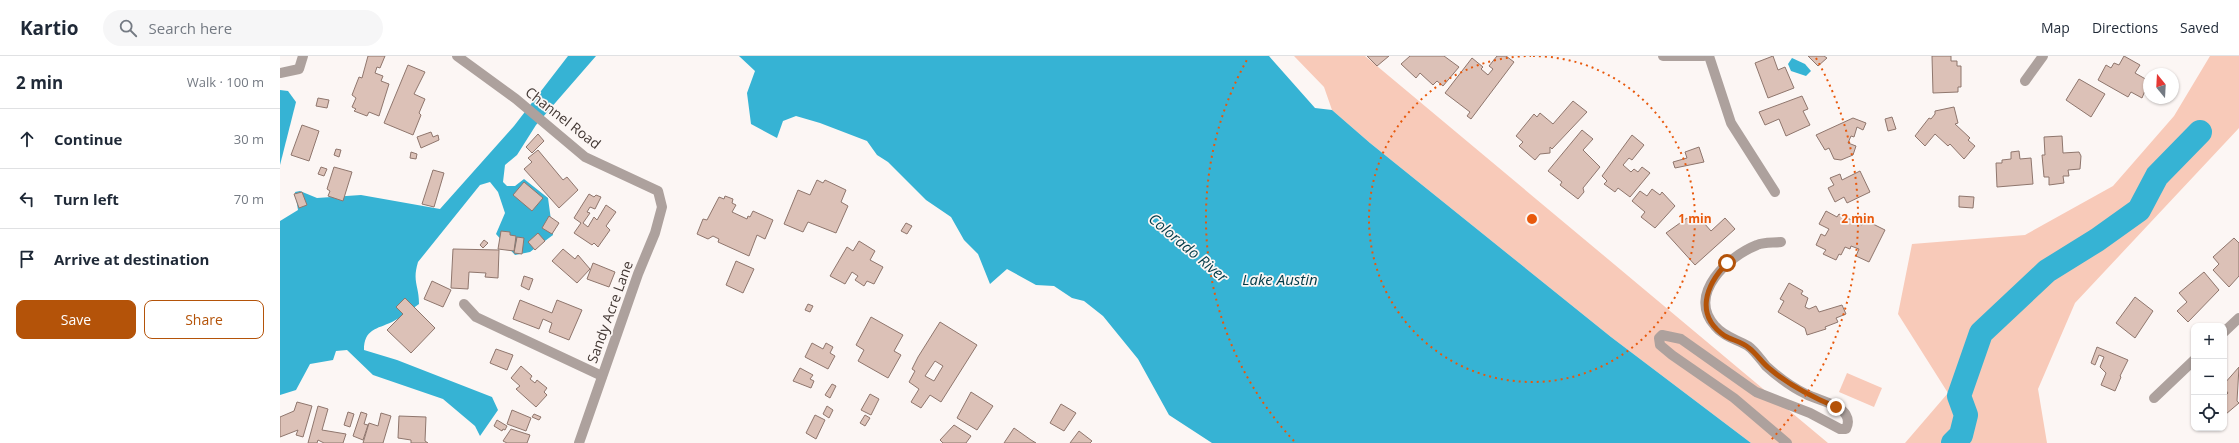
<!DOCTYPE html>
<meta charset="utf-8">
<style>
body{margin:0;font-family:"Open Sans",sans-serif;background:#f6f6f7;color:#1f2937}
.controls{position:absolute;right:12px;bottom:12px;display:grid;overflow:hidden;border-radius:8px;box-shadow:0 1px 3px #0004}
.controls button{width:36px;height:36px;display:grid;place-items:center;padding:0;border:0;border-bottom:1px solid #e0e1e3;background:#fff;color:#1f2937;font:20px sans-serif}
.compass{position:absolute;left:1863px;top:12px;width:36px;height:36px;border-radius:50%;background:#fff;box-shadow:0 1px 3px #0004;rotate:342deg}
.stop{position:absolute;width:12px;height:12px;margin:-9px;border:3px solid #b45309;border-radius:50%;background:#fff}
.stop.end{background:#b45309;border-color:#fff;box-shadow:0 1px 4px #0008}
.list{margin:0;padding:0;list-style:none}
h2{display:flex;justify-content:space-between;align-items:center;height:52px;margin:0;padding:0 16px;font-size:17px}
h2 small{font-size:13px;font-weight:400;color:#747a83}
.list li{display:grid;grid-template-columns:26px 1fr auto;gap:12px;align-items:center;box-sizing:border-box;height:60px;padding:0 16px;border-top:1px solid #e0e1e3}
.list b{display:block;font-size:15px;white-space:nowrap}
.list em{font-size:13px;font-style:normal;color:#747a83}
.actions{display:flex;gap:8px;padding:12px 16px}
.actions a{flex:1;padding:9px 0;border:1px solid #b45309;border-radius:8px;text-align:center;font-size:14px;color:#b45309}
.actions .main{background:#b45309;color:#fff}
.icon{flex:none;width:22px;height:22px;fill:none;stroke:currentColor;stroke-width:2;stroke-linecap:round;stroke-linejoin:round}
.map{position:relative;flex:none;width:1959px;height:387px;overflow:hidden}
header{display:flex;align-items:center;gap:24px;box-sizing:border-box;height:56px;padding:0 20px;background:#fff;border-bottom:1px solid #e0e1e3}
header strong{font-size:19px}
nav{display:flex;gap:22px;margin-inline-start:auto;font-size:14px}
.search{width:280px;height:36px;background:#f6f6f7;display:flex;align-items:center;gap:10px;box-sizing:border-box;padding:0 14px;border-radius:22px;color:#747a83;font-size:15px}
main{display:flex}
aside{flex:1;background:#fff}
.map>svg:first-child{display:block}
.green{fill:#f8cab9}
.water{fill:#36b3d4}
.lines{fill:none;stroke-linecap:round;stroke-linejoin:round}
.river{stroke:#36b3d4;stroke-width:24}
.building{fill:#dcc1b7;stroke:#8f766d;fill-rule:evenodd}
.minor{stroke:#ada19d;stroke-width:10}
.route{stroke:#b45309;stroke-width:5}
.ring{fill:none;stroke:#e8590c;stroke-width:2;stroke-dasharray:2 4}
.labels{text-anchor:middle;stroke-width:3.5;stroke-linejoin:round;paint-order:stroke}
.street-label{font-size:14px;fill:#423733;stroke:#fcf6f4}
.water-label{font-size:15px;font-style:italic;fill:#013b48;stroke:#fcf6f4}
.centre{fill:#e8590c;stroke:#fcf6f4;stroke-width:2}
.ring-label{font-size:12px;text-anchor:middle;font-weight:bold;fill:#e8590c;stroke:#fcf6f4;stroke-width:3.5;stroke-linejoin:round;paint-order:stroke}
</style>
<header>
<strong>Kartio</strong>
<div class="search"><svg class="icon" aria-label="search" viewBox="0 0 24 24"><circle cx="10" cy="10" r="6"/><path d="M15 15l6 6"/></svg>Search here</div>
<nav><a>Map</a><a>Directions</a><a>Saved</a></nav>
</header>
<main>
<aside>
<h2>2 min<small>Walk · 100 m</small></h2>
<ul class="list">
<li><svg class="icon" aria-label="ahead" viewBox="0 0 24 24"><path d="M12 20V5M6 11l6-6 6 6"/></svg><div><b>Continue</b></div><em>30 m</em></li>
<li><svg class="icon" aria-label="left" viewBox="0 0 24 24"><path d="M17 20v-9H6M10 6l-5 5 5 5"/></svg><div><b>Turn left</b></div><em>70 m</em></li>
<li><svg class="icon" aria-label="arrive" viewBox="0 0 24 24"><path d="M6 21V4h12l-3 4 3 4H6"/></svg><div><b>Arrive at destination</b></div></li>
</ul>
<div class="actions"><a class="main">Save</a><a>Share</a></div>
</aside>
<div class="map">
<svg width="1959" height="387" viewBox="0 0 1959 387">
<rect width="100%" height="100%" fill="#fcf6f4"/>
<g class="green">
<polygon points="1014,0 1085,0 1548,387 1471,387 1331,281 1090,87 1052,54 1044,31"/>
<polygon points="1930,0 1959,0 1959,72 1795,247 1758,333 1767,387 1625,387 1668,337 1618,258 1632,188 1745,179 1833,130 1894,60"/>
<polygon points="1567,317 1602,332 1594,351 1559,336"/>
</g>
<g class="water">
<path d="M288,0H316L256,69L237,99L225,109L223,126L227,130H235L244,123L268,142L273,179L250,196L235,199L216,178L225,157L218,136L210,126L200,129L138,206C132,226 139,229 139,248C130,254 122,261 112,266C97,273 84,273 84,294L117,304L212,341L218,354L200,380L195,370L163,343L93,319L67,294L56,295L53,304L30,308L16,334L0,339V165L18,154L15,136L20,135L37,142L81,139L160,153L234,70Z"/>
<polygon points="459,0 989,0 1035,52 1052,54 1090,87 1331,281 1471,387 932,387 889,359 858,303 823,260 804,245 792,242 774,230 756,229 727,213 710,228 698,198 684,184 671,161 646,144 608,106 597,99 587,85 540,67 516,60 503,65 497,82 471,68 467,37 475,15"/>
<polygon points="1512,2 1525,8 1531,15 1526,20 1511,15 1508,8"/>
<polygon points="0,34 8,35 16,46 0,109"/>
</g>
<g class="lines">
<polyline class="river" points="1673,387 1681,379 1686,359 1679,340 1701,277 1767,215 1817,184 1859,154 1877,120 1920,76"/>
</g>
<g class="building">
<polygon points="88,0 105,0 100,12 97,11 95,17 103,20 101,25 109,28 99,60 89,56 87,60 74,55 76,53 72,51 76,42 72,39 79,21 82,22"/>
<polygon points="1087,0 1109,0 1097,10"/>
<polygon points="1130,0 1164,0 1179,11 1163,30 1157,25 1153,29 1140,17 1136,22 1121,8"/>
<polygon points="1217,0 1226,0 1234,6 1191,63 1187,60 1190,56 1165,37 1192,2 1203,11 1201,13 1208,19 1213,13 1209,10"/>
<polygon points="1493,0 1498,14 1505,11 1514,32 1488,42 1475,7"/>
<polygon points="1528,0 1544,0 1547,2 1538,10"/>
<polygon points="1652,0 1671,0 1671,5 1677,5 1677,10 1681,10 1681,31 1678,31 1678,36 1653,37"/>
<polygon points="1844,0 1860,9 1855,17 1869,25 1862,42 1851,36 1848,41 1818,24 1826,9 1831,12 1834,7 1839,9"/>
<polygon points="128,9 145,16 134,38 145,43 139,57 141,59 133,79 104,67"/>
<polygon points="1799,23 1825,38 1811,61 1786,44"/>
<polygon points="1522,40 1528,53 1523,55 1530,69 1506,80 1499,63 1485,69 1479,56"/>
<polygon points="38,42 49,44 47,52 36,50"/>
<polygon points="1293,45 1307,56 1272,93 1270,91 1270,97 1260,98 1255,104 1239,90 1243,86 1236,80 1254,58 1257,61 1260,57 1273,68"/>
<polygon points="1674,51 1678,67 1675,68 1690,82 1688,84 1695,90 1684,103 1670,88 1668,90 1655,78 1645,90 1635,80 1649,62 1651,63 1655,58 1655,55"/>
<polygon points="1612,61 1616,73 1608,75 1605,63"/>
<polygon points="1573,62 1586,67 1583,74 1577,71 1574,81 1571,80 1568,87 1576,90 1573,99 1561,104 1554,103 1549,92 1545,94 1536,79"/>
<polygon points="22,69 39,75 29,105 11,99"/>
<polygon points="1302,74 1313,83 1303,94 1320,111 1303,132 1304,136 1298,143 1280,129 1282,126 1268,115"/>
<polygon points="151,76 153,81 158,79 159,84 141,92 137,81"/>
<polygon points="258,78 264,85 252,97 246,91"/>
<polygon points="1352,79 1364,89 1352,104 1349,102 1343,109 1351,116 1354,113 1358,116 1362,111 1370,117 1350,141 1338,132 1335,136 1324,128 1327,125 1322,120"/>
<polygon points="1782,80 1783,97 1799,96 1801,100 1800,113 1788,114 1789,120 1783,120 1784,127 1769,129 1769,121 1764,121 1762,99 1765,99 1764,81"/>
<polygon points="1419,91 1424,106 1395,112 1393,106 1407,102 1405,96"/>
<polygon points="56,93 61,94 59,101 54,99"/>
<polygon points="258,94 283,124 287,121 298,134 279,152 244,113 252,106 248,102"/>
<polygon points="1739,95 1740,103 1751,102 1753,128 1717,131 1716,107 1722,107 1722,104 1731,103 1731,96"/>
<polygon points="131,96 137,98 136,103 130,102"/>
<polygon points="41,111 47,113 44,120 38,118"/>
<polygon points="54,111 72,116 63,145 48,140 50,135 47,133"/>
<polygon points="153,114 164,117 154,151 142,148"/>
<polygon points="1580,115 1590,136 1567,147 1564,141 1555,146 1548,132 1554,129 1550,122 1560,118 1562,124"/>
<polygon points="537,124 543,127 545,124 566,134 561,146 568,150 556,177 528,166 523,176 504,168 518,134 530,139"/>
<polygon points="244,126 263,142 252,155 233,139"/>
<polygon points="1372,133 1380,139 1382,136 1395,150 1375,172 1361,161 1365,156 1352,145 1360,135 1367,140"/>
<polygon points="22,136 27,149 19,152 14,138"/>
<polygon points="309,138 314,141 316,139 321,141 315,153 310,151 307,156 310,157 303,167 308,171 314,161 317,164 326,149 336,156 326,170 330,174 318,191 314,187 312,189 294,177 301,167 294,162"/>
<polygon points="445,140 453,143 452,147 456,149 452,156 467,163 468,160 470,161 473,155 493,164 485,183 477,179 469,200 438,186 439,183 433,180 428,183 417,178 423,163 427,164 439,141 444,143"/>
<polygon points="1679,140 1694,141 1693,152 1679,151"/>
<polygon points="1546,155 1557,161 1559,158 1582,169 1585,164 1605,174 1589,206 1576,200 1579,193 1571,190 1570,193 1565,191 1561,199 1559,198 1556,204 1543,198 1546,194 1536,189 1541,178 1545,180 1549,173 1539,168"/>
<polygon points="1417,159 1431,175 1445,162 1455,173 1415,209 1386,177 1407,162 1410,165"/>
<polygon points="269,160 279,167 272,178 262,172"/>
<polygon points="626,167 632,170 627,178 621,175"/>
<polygon points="221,175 230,176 230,179 236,180 234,195 218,193"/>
<polygon points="258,177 265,185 255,194 248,186"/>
<polygon points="237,181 244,182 242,198 234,197"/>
<polygon points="1954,182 1959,187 1959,220 1949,231 1933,214 1939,208 1933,201"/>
<polygon points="204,184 208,187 203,192 200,189"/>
<polygon points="579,185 595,195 590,204 603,211 594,228 587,225 584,230 575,224 578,220 572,216 565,228 550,220 567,191 573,195"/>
<polygon points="173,193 219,194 218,222 205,221 206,217 189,216 188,233 171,232"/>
<polygon points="283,193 295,203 298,199 310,213 297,227 272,205"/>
<polygon points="456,205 474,213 463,237 446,229"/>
<polygon points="313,207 335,216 329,231 307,223"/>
<polygon points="1924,216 1939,234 1908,266 1897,255 1907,246 1899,237"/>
<polygon points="244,220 253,223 249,234 241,230"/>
<polygon points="152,225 171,234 163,251 144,243"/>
<polygon points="1509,227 1523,235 1521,238 1528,242 1525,251 1529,253 1536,250 1539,256 1562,249 1566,258 1556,262 1558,266 1545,271 1546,273 1527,279 1525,272 1498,256 1504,245 1500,243"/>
<polygon points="1855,241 1873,255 1855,282 1836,267"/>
<polygon points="125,242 155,272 131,297 107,274 123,258 116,251"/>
<polygon points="240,244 272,257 277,244 302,254 289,284 269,276 272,267 263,263 259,273 233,263"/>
<polygon points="528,248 533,250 530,256 525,254"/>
<polygon points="591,261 623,279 614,295 621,299 608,322 578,305 584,294 576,289"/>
<path d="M660,266L697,289L661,346L650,339L641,352L631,346L639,333L629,326L635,315L632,313L638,301ZM655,305L663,310L654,325L645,320Z"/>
<polygon points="532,287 543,293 546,287 553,291 550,297 555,300 548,313 525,301"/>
<polygon points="1817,291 1848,304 1840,320 1841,321 1835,335 1821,329 1826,317 1820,311 1824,301 1819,299 1815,309 1811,307"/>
<polygon points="216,293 233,299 227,314 210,307"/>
<polygon points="241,310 252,320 250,323 255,327 257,324 267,332 264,336 267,339 256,351 236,333 240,330 231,322"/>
<polygon points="1959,311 1957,345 1959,347 1946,358 1944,356 1944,341 1948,337 1944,332 1944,328"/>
<polygon points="520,312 533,319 530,323 534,325 531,332 513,325"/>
<polygon points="552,328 556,330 550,342 545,339"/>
<polygon points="691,336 713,350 697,374 677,362"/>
<polygon points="590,338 599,343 591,359 581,354"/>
<polygon points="17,346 32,350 23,381 16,379 18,374 0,381 0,361 14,355"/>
<polygon points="781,348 796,357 784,375 770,367"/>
<polygon points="38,350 48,353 42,374 66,378 63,387 44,387 38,384 37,387 28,387"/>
<polygon points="547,350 553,354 549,362 543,358"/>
<polygon points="232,354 251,362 246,375 227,368"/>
<polygon points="68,356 74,358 70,371 64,369"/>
<polygon points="81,356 87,358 84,368 88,369 83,384 73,380"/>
<polygon points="101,357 111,360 103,387 83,387 89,367 98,370"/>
<polygon points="254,358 261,361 259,364 252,361"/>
<polygon points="535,359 545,364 536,383 526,377"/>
<polygon points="585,359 590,362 585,370 580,367"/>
<polygon points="119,360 146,361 145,385 148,387 131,387 131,384 118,382"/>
<polygon points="217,364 227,370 225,374 223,373 222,375 214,370"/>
<polygon points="674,369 691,380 686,387 663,387 660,384"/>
<polygon points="734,372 751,384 756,387 724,387"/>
<polygon points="231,373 250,379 247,387 227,387 223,385"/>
<polygon points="799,375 812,385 810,387 790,387"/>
</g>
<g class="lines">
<g class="minor">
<polyline points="177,0 236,43 305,101 378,135 382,151 375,177 358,218 299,387"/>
<polyline points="1383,0 1424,0"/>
<polyline points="1429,0 1451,67 1495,136"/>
<polyline points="0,17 19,13 23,0"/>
<polyline points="1745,25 1763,0"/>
<path d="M1501,186C1493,187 1484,186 1477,189C1449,200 1406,238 1435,270C1444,281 1456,283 1468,290C1474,294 1481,304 1486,310C1497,320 1513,332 1526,338C1537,344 1560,348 1566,359C1569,364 1568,369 1566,373H1560L1530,357L1476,336L1401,283L1382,279L1379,282L1380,289L1392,299L1454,342L1507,387"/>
<polyline points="184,248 196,261 322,320"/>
<polyline points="1944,276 1959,262"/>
<polyline points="1874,342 1914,304"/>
</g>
</g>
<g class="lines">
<path class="route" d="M1447,207C1426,229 1414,259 1445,280C1452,284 1463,286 1469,292C1477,298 1482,307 1490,313C1510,330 1532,341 1556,351"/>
</g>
<g class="ring">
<path d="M1253 0A163 163 0 1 1 1251 0"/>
<path d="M1014 385A326 326 0 0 1 968 2M1536 2A326 326 0 0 1 1490 385"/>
</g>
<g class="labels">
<g class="street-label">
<text transform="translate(283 62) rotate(38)" y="5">Channel Road</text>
<text transform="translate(330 256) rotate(-70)" y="5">Sandy Acre Lane</text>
</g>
<g class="water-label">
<text transform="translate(908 192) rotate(40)" y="5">Colorado River</text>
<text x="1000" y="229">Lake Austin</text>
</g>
</g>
<circle cx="1252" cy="163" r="6" class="centre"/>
<g class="ring-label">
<text x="1415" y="167">1 min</text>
<text x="1578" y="167">2 min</text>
</g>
</svg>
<div class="controls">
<button>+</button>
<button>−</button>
<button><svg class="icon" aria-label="locate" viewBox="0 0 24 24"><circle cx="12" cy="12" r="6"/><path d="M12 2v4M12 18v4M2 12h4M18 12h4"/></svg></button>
</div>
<svg class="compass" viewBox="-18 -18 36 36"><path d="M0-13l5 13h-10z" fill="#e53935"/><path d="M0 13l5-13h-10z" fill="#747a83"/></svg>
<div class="stop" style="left:1447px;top:207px"></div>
<div class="stop end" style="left:1556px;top:351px"></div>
</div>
</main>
